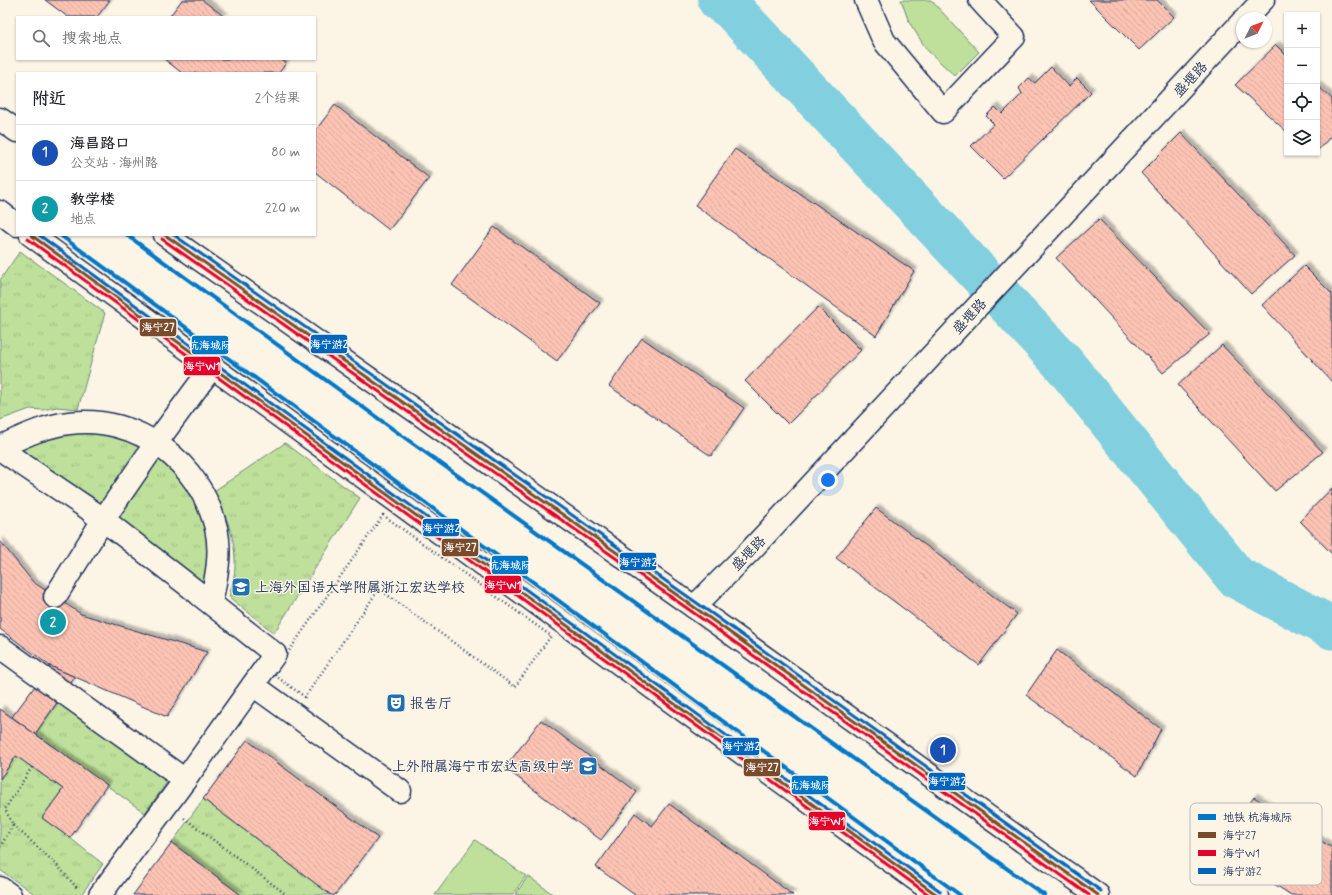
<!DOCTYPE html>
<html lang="zh">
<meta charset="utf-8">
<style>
body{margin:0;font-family:Mynerve,"LXGW WenKai TC",sans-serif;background:#f6f6f6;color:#202124}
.controls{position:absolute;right:12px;top:12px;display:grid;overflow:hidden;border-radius:0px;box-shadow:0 1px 3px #0004}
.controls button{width:36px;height:36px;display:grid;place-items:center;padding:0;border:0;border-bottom:1px solid #e0e0e0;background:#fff;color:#202124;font:20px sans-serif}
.compass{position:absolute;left:1236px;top:12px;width:36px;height:36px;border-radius:50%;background:#fff;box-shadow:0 1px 3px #0004;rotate:48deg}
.you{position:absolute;left:828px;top:480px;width:14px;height:14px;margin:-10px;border:3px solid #fff;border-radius:50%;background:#1a73e8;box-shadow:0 0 0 6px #1a73e833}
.badge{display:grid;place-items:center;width:26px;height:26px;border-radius:50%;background:#2563eb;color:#fff;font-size:13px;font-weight:700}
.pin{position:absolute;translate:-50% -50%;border:2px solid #fff;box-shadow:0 1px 4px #0006}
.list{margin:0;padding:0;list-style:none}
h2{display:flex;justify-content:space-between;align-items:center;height:52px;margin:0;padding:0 16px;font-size:17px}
h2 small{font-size:13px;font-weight:400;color:#757577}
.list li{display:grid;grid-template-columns:26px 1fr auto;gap:12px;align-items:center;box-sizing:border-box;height:56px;padding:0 16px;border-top:1px solid #e0e0e0}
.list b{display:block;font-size:15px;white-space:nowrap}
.list p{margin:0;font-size:13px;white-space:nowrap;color:#757577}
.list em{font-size:13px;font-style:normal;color:#757577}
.icon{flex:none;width:22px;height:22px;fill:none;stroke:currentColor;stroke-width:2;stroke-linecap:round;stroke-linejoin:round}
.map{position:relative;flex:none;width:1332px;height:895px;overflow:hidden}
.search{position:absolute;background:#fff;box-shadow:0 1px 3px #0004;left:16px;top:16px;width:300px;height:44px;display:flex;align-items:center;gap:10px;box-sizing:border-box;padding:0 14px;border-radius:0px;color:#757577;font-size:15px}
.panel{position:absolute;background:#fff;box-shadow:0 1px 3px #0004;left:16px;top:72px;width:300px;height:164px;border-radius:0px}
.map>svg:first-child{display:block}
.grass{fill:url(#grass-tufts);stroke:#6c887c}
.garden{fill:#bee09a;stroke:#6c887c}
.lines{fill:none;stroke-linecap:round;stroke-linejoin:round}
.river{stroke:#81cfdf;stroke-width:43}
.building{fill:url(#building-back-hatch);stroke:#1b2f5e;filter:url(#shadow)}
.minor-casing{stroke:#1b2f5e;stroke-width:25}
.major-casing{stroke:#1b2f5e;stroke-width:25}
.path{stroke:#1b2f5e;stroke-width:2.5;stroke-dasharray:1 3;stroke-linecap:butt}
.minor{stroke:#fcf5e5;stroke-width:22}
.major{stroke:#fcf5e5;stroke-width:22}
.bus-1-casing{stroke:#fcf5e5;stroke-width:6}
.bus-2-casing{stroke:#fcf5e5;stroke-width:6}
.bus-3-casing{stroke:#fcf5e5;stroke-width:6}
.bus-1{stroke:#7a4b2a;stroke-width:3}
.bus-2{stroke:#e4002b;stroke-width:3}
.bus-3{stroke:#0065bd;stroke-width:3}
.metro-1-casing{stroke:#fcf5e5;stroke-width:7}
.metro-1{stroke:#0077c8;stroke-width:4}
.labels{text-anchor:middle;stroke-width:3;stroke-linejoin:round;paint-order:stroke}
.street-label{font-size:14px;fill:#1b2f5e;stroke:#fcf5e5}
.poi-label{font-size:14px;fill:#1b2f5e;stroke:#fcf5e5;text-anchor:start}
.key{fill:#fcf5e5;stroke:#b8babc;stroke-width:1}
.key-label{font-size:11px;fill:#1b2f5e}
.line-badge{stroke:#fcf5e5;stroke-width:1.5}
.badge-label{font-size:11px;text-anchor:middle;font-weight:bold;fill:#fff}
</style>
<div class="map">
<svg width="1332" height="895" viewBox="0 0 1332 895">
<defs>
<pattern id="grass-tufts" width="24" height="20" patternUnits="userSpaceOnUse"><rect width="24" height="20" fill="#bee09a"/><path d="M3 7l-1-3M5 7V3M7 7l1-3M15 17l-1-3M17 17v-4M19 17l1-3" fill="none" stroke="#a3c087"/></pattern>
<pattern id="building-back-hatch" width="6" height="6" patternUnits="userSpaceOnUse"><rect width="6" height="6" fill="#fdc3b3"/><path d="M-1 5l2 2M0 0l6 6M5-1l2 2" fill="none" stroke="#d8a89c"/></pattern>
<filter id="shadow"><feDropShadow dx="3.5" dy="-3.5" stdDeviation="1" flood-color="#0004"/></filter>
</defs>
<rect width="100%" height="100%" fill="#fcf5e5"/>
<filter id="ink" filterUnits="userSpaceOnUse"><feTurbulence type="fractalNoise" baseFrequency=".025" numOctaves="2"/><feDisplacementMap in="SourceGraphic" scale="8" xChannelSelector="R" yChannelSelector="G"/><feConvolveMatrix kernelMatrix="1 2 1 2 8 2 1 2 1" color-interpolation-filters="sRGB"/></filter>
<g filter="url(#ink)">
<g class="grass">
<polygon points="20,251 105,313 78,409 56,407 43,410 30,409 0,420 0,280"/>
<polygon points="134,432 210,508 211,603 0,449 27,435"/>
<path d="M285,443L360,498L274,633L229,597C231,588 235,576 235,566C236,539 226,515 214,491Z"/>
<polygon points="60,699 170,778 145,813 35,734"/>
<polygon points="16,756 63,789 42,818 70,838 103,864 81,895 36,895 0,870 0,779"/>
<polygon points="203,799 331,895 241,895 172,843"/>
</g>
<g class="garden">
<polygon points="901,0 931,0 979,52 955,76 927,50 909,22"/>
<polygon points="475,840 526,876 512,895 435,895"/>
<polygon points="528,876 554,895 515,895"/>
</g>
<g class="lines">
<polyline class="river" points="719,0 732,9 1063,363 1236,577 1332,628"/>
</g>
<g class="building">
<polygon points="45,0 110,0 97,17 68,17"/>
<polygon points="182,0 202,0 225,17 169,17"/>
<polygon points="1089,0 1157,0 1174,17 1139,50"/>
<polygon points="1276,45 1287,56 1287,132 1235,85"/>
<polygon points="164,59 280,59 286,63 279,73 182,73"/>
<polygon points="1051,67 1069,86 1077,78 1091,92 1003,178 971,146 994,124 986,116 995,107 1002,114 1022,94 1019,88 1029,78 1035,83"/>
<polygon points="1317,85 1332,99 1332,135 1317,151"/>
<polygon points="335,105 429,178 389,230 315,172 315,131"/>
<polygon points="1181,133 1295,255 1251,294 1141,173"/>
<polygon points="735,149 914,271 876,336 695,205"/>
<polygon points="1099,219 1210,334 1163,373 1056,258"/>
<polygon points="494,227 600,303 557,361 452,285"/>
<polygon points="1304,266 1332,294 1332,382 1262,305"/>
<polygon points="818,307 861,350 788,424 745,381"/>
<polygon points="642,338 744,408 711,456 609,386"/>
<polygon points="1222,345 1323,452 1275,491 1178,385"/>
<polygon points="1332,488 1332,554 1300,521"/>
<polygon points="876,508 1017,614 979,665 836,558"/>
<polygon points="0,541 33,582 81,614 207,652 167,717 50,666 0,629"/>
<polygon points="1057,650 1161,729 1137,776 1026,695"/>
<polygon points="50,666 75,677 35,734 12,717"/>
<polygon points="0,709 107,785 70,838 42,818 63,789 16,756 0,779"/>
<polygon points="541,720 637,792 601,840 505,768"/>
<polygon points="247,740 378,838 335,895 331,895 203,799"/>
<polygon points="1254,797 1332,848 1332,895 1291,895 1220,849"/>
<polygon points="669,804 793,895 635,895 596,867 635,813 652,826"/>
<polygon points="172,843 241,895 133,895"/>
</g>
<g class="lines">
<defs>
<g id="minor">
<polyline points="866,0 884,41 943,112 1014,37 980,0"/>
<polyline points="1246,18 1263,0"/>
<path d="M0,447C22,437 44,426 69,423C137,414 200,462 216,528C222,553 216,579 211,603L96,514L0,449"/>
<polyline points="92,512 103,520 156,443 212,367"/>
<polyline points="55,597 103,520 114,528"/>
<polyline points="694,607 750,551 1242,22"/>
<polyline points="0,647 185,780"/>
<polyline points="253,685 400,791"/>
<polyline points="0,888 10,895"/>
<polyline points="100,895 185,780 275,654 200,595"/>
</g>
<g id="major">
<polyline points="0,119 17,131"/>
<polyline points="0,212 17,225"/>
<polyline points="31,235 937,895"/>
<polyline points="165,235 694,607 1098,895"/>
</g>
</defs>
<use href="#minor" class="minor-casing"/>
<use href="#major" class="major-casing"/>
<g class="path">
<polygon points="383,515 551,636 515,687 379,589 305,697 273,674"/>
<polyline points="184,818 287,895"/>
<polyline points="13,825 55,863 78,889"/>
<polyline points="0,847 13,825 5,809 32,767"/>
</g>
<use href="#minor" class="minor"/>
<use href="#major" class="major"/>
<defs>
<g id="bus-1">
<polyline points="31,235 937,895"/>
<polyline points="165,235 694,607 1098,895"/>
</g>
<g id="bus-2">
<polyline points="28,239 929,895"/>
<polyline points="162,239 691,611 1089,895"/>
</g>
<g id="bus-3">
<polyline points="39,235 940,891"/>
<polyline points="174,235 697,603 1101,891"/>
</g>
</defs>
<use href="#bus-1" class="bus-1-casing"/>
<use href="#bus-2" class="bus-2-casing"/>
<use href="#bus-3" class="bus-3-casing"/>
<use href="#bus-1" class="bus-1"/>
<use href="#bus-2" class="bus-2"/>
<use href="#bus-3" class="bus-3"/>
<defs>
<g id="metro-1">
<polyline points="60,235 960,895"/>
<polyline points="127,235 401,435 1044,895"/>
</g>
</defs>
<use href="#metro-1" class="metro-1-casing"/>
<use href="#metro-1" class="metro-1"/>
</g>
</g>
<defs>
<symbol id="school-square" viewBox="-11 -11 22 22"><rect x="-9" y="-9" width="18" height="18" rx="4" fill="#1f6fb2" stroke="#fcf5e5"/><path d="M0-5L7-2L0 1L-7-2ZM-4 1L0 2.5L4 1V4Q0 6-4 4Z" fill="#fff"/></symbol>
<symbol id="theatre-square" viewBox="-11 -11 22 22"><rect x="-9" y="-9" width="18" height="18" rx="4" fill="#1f6fb2" stroke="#fcf5e5"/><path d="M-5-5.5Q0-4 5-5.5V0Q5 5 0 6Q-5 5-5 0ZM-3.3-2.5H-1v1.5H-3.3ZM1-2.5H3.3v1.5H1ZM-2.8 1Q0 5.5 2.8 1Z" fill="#fff"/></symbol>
</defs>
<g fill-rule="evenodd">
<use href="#school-square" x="230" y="576" width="22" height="22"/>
<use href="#theatre-square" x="385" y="692" width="22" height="22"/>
<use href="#school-square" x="577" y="755" width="22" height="22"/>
</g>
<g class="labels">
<g class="street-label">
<text transform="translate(1190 79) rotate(-47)" y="5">盛堰路</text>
<text transform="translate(969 316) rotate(-47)" y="5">盛堰路</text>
<text transform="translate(748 553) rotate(-46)" y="5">盛堰路</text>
</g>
<g class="poi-label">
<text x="255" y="592">上海外国语大学附属浙江宏达学校</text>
<text x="410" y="708">报告厅</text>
<text x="574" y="771" text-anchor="end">上外附属海宁市宏达高级中学</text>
</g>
</g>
<rect x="1190" y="803" width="132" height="82" rx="6" class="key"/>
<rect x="1198" y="814" width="18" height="6" fill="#0077c8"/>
<rect x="1198" y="832" width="18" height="6" fill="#7a4b2a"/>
<rect x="1198" y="850" width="18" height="6" fill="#e4002b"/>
<rect x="1198" y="868" width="18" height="6" fill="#0065bd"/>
<g class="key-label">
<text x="1223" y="821">地铁 杭海城际</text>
<text x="1223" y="839">海宁27</text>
<text x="1223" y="857">海宁W1</text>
<text x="1223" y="875">海宁游2</text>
</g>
<g class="line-badge">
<rect x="139" y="318" width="38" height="19" rx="4" fill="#7a4b2a"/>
<rect x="310" y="334" width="38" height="20" rx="4" fill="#0065bd"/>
<rect x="191" y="335" width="38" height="20" rx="4" fill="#0077c8"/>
<rect x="183" y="356" width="38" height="20" rx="4" fill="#e4002b"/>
<rect x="422" y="518" width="38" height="19" rx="4" fill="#0065bd"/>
<rect x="441" y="538" width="38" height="19" rx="4" fill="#7a4b2a"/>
<rect x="619" y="552" width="38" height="19" rx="4" fill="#0065bd"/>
<rect x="491" y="555" width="38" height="20" rx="4" fill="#0077c8"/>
<rect x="484" y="575" width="38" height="19" rx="4" fill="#e4002b"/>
<rect x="722" y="737" width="38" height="19" rx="4" fill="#0065bd"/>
<rect x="743" y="758" width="38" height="19" rx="4" fill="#7a4b2a"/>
<rect x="928" y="772" width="38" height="19" rx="4" fill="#0065bd"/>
<rect x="791" y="775" width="38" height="20" rx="4" fill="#0077c8"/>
<rect x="808" y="811" width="38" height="20" rx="4" fill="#e4002b"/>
</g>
<g class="badge-label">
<text x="158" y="331">海宁27</text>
<text x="329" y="348">海宁游2</text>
<text x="210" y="349">杭海城际</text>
<text x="202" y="370">海宁W1</text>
<text x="441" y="532">海宁游2</text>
<text x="460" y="551">海宁27</text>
<text x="638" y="566">海宁游2</text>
<text x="510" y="569">杭海城际</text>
<text x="503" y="589">海宁W1</text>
<text x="741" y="750">海宁游2</text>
<text x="762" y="771">海宁27</text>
<text x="947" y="785">海宁游2</text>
<text x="810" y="789">杭海城际</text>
<text x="827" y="825">海宁W1</text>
</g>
</svg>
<div class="controls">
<button>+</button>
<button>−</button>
<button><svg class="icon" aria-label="locate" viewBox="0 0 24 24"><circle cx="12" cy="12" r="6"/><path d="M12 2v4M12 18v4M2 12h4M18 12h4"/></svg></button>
<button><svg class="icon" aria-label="layers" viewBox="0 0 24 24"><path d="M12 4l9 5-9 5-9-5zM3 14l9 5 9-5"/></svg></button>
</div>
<svg class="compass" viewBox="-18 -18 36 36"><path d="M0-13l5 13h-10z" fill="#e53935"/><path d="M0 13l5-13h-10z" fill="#757577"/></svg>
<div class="you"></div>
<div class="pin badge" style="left:943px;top:750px;background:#1a4fb4">1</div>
<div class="pin badge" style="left:53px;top:622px;background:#0f9aa8">2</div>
<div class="search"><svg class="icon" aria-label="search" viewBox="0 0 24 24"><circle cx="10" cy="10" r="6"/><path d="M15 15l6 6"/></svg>搜索地点</div>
<section class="panel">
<h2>附近<small>2个结果</small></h2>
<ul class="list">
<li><span class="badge" style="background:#1a4fb4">1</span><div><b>海昌路口</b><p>公交站 · 海州路</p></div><em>80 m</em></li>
<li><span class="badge" style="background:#0f9aa8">2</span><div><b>教学楼</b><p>地点</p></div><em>220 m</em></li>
</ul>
</section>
</div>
